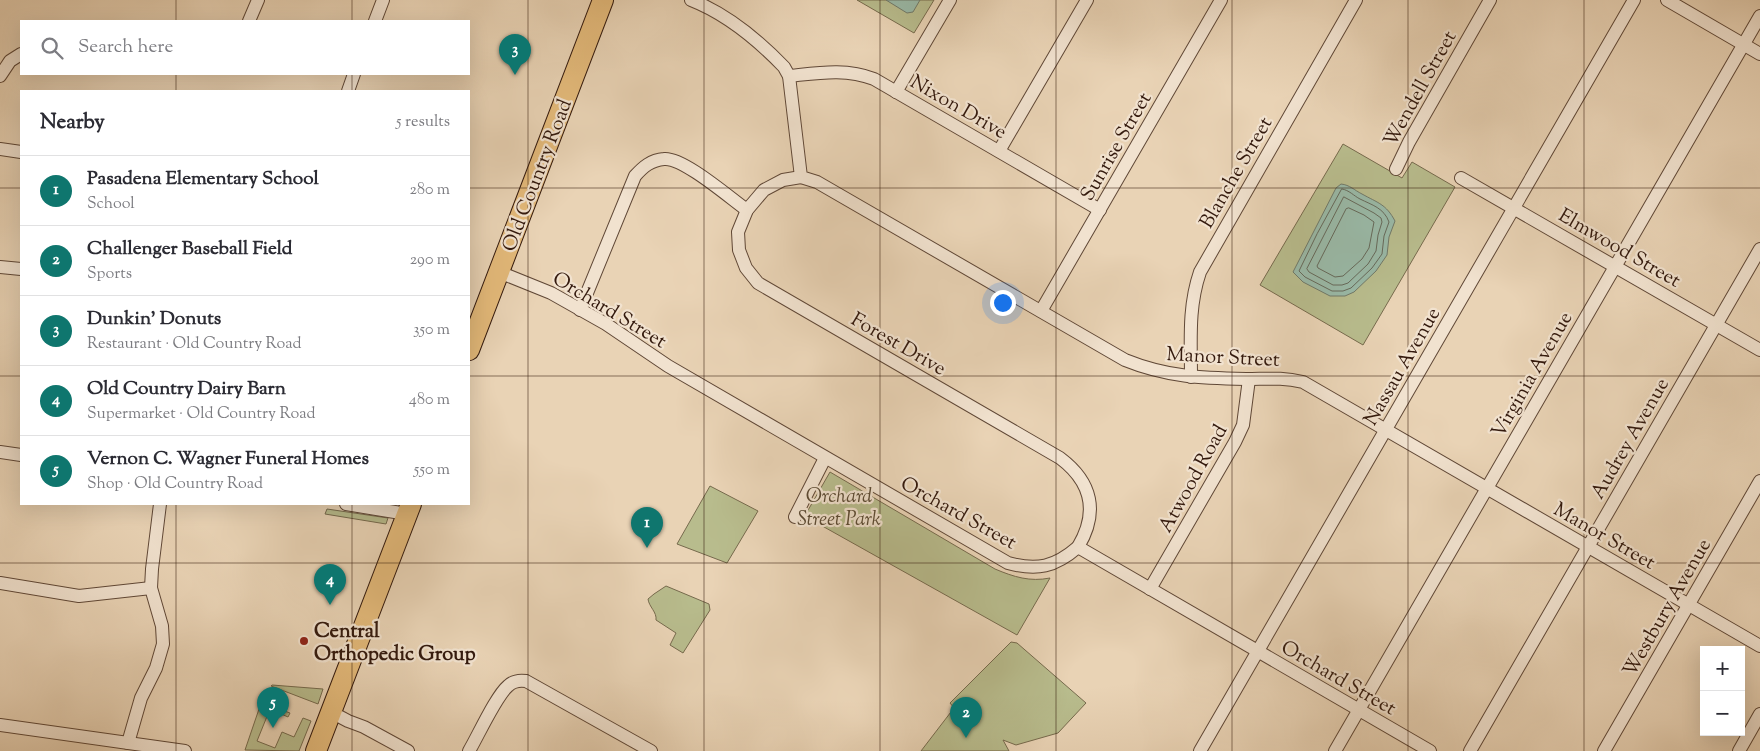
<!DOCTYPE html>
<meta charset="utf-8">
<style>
body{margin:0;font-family:"Sorts Mill Goudy",serif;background:#f7f7f7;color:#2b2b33}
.controls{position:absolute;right:15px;bottom:15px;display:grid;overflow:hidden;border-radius:0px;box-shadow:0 5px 20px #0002}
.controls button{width:45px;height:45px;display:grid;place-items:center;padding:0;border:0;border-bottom:1px solid #e1e1e2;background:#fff;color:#2b2b33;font:25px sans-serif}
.you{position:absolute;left:1002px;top:302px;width:18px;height:18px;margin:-12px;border:4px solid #fff;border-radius:50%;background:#1a73e8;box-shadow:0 0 0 8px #1a73e833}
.badge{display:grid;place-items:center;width:32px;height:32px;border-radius:50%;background:#0f766e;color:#fff;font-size:16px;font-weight:700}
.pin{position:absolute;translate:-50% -41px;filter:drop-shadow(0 1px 2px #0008)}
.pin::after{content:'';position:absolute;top:26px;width:18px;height:15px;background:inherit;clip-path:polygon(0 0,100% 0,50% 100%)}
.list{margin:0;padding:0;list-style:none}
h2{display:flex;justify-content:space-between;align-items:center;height:65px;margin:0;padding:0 20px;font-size:21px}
h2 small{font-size:16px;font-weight:400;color:#7c7c81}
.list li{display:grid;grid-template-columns:32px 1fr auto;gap:15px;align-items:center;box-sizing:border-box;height:70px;padding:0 20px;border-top:1px solid #e1e1e2}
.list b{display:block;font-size:19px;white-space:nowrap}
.list p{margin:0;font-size:16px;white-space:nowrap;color:#7c7c81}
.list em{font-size:16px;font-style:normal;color:#7c7c81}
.icon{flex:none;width:28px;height:28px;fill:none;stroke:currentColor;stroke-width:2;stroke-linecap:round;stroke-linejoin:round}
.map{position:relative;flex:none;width:1760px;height:751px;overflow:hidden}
.search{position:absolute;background:#fff;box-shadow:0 5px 20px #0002;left:20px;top:20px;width:450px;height:55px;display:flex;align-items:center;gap:12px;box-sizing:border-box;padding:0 18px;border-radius:0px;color:#7c7c81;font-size:19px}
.panel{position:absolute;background:#fff;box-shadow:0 5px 20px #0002;left:20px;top:90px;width:450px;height:415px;border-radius:0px}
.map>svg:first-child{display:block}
.green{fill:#b8bc8d;stroke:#766a4d}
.water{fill:#99b9a7;stroke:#707969}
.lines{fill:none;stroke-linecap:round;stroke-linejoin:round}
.shore{stroke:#66695a;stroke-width:1}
.street-casing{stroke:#604837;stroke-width:14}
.primary-casing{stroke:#33190d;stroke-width:22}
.street{stroke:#f1e2cf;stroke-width:12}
.primary{stroke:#e4ba7a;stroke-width:20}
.grid{fill:none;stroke:#33190d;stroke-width:1;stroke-opacity:0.55}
.poi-dot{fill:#8f2418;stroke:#f1e2cf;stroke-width:2}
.labels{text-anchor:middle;stroke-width:4.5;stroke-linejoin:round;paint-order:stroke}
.street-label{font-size:20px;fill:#33190d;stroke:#f1e2cf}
.park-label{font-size:20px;font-style:italic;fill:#5b4a33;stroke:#f1e2cf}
.poi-label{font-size:20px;font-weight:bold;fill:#33190d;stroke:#f1e2cf;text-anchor:start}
</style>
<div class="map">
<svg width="1760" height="751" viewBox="0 0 1760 751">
<rect width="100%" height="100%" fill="#e9d3b5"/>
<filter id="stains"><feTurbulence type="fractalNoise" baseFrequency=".004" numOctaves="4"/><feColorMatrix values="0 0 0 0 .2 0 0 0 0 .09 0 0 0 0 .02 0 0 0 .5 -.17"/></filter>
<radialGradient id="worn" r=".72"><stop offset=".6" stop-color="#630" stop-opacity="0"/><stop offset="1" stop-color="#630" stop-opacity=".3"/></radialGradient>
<g class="green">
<polygon points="857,0 934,0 914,33"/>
<polygon points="1343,144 1402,178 1412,162 1455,187 1363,345 1260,285"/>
<path d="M830,472L995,569C1014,577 1030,582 1050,578L1017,635L808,518L810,514L807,512Z"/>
<polygon points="710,486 758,511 727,563 677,544"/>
<polygon points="327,509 388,518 386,524 325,514"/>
<path d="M666,586L709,604L710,610L683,653L670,645L676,633L656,620C657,612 649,607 648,599L654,594Z"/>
<polygon points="1011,642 1017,643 1086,703 1058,733 1016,745 1003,740 1009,751 921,751 954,708 950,703"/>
<polygon points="272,685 323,689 318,704 271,686"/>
<polygon points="268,705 290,713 288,717 270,709 257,741 275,748 282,732 294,737 303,718 311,721 299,751 245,750 259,709"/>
</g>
<g class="water">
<polygon points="886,0 920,0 913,12 907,13"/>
<path d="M1341,184C1350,185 1354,190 1362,194C1378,203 1386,204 1395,221L1389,237L1387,255L1376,271L1354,292L1345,296H1330L1303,282L1293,272L1336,188Z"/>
</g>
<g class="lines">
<g class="shore">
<path d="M1342,189C1349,190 1354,196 1360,199C1372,205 1384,208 1389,222L1384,236L1382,254L1372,268L1351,288L1343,291H1332L1305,277L1299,271L1317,234Z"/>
<polygon points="1344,197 1374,213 1381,218 1382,222 1378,235 1376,251 1368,264 1348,283 1342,285 1333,285 1309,272 1307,269"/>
<polygon points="1349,208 1364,215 1374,222 1369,248 1362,259 1343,276 1335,277 1318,268 1317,266 1346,209"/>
</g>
<defs>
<g id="street">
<path d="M691,0C727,14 757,39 784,67L789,76L801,177L817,182L1125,360C1167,377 1201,378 1246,379C1267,379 1281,377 1303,382L1760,646"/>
<polyline points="1667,0 1760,54"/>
<polyline points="249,21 258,0"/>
<polyline points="375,21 383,0"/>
<polyline points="0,76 10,61 21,54"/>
<path d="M789,76C818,73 846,68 874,79L1100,210"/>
<polyline points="348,91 354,74"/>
<polyline points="896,92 950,0"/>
<polyline points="0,149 21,152"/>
<polyline points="999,151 1087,0"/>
<polyline points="1396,169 1409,142 1490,0"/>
<path d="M801,177L783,180L764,190L747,210L738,232L739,250L746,268L758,283L1060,458C1092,482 1099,512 1078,547"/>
<polyline points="1461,178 1760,350"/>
<polyline points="0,267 21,269"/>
<path d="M499,272L551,293L606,324L668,366L1008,563C1037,571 1055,567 1078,547L1430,751"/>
<path d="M580,310L635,176C643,167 651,160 664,159C683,157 730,198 747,210"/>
<polyline points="1041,311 1221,0"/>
<path d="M1191,377C1191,341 1188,307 1200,272L1356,0"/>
<polyline points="0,452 21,455"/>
<polyline points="346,504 407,514"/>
<polyline points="795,517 825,458"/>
<polyline points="0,583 79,596 151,588"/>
<polyline points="1150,589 1235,442 1243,425 1249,379"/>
<polyline points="331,712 348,721 364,727 408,751"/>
<polyline points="0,725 185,751"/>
<polyline points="128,743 141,698 156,668 163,644 162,626 151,588 152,569 160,504"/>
<path d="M469,751C478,736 496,696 508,686C513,681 519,680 526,681L651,751"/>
<polyline points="1200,751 1634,0"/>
<polyline points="1335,751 1760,16"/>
<polyline points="1470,751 1760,249"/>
<polyline points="1604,751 1760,481"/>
<polyline points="1739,751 1760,714"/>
</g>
<g id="primary">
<polyline points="469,350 603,0"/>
<polyline points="316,751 411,504"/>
</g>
</defs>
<use href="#street" class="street-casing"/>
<use href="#primary" class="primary-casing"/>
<use href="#street" class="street"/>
<use href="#primary" class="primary"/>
</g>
<path class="grid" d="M176,0V21M352,0V21M528,0V751M704,0V751M880,0V751M1056,0V751M1232,0V751M1408,0V751M1584,0V751M176,74V91M352,74V91M0,188H21M469,188H1760M0,376H21M469,376H1760M176,504V751M352,504V751M0,563H1760"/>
<circle class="poi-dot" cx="304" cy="641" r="5"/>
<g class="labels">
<g class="street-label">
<text transform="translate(1419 88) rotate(-61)" y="7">Wendell Street</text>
<text transform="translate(959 106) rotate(30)" y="7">Nixon Drive</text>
<text transform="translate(1115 146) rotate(-60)" y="7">Sunrise Street</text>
<text transform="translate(1235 172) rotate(-60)" y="7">Blanche Street</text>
<text transform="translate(536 175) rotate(-69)" y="7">Old Country Road</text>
<text transform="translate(1620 247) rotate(30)" y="7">Elmwood Street</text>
<text transform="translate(610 309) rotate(31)" y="7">Orchard Street</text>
<text transform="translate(899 343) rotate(30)" y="7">Forest Drive</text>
<text transform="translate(1223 356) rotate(3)" y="7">Manor Street</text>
<text transform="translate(1401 366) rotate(-60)" y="7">Nassau Avenue</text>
<text transform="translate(1531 374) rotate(-60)" y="7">Virginia Avenue</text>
<text transform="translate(1629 438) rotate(-60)" y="7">Audrey Avenue</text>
<text transform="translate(1192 478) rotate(-61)" y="7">Atwood Road</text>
<text transform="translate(959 512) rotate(29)" y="7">Orchard Street</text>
<text transform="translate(1605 535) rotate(30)" y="7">Manor Street</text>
<text transform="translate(1666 607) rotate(-60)" y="7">Westbury Avenue</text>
<text transform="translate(1339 677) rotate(30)" y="7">Orchard Street</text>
</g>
<g class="park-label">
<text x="839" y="502">Orchard<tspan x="839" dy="23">Street Park</tspan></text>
</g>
<g class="poi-label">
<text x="314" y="637">Central<tspan x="314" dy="23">Orthopedic Group</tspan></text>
</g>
</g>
<rect width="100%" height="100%" filter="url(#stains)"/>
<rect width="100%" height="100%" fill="url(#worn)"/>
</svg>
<div class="controls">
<button>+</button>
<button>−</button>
</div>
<div class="you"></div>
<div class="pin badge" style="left:647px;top:548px">1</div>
<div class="pin badge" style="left:966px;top:738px">2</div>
<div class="pin badge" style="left:515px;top:75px">3</div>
<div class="pin badge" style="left:330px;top:605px">4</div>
<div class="pin badge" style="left:273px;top:728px">5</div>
<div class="search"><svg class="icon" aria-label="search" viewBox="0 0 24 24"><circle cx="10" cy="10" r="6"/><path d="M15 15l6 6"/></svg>Search here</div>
<section class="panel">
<h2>Nearby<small>5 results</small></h2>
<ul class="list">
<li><span class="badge">1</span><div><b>Pasadena Elementary School</b><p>School</p></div><em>280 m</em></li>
<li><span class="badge">2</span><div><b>Challenger Baseball Field</b><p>Sports</p></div><em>290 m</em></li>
<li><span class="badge">3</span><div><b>Dunkin' Donuts</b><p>Restaurant · Old Country Road</p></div><em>350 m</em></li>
<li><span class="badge">4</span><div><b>Old Country Dairy Barn</b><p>Supermarket · Old Country Road</p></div><em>480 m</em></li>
<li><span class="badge">5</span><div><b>Vernon C. Wagner Funeral Homes</b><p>Shop · Old Country Road</p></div><em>550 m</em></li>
</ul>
</section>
</div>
